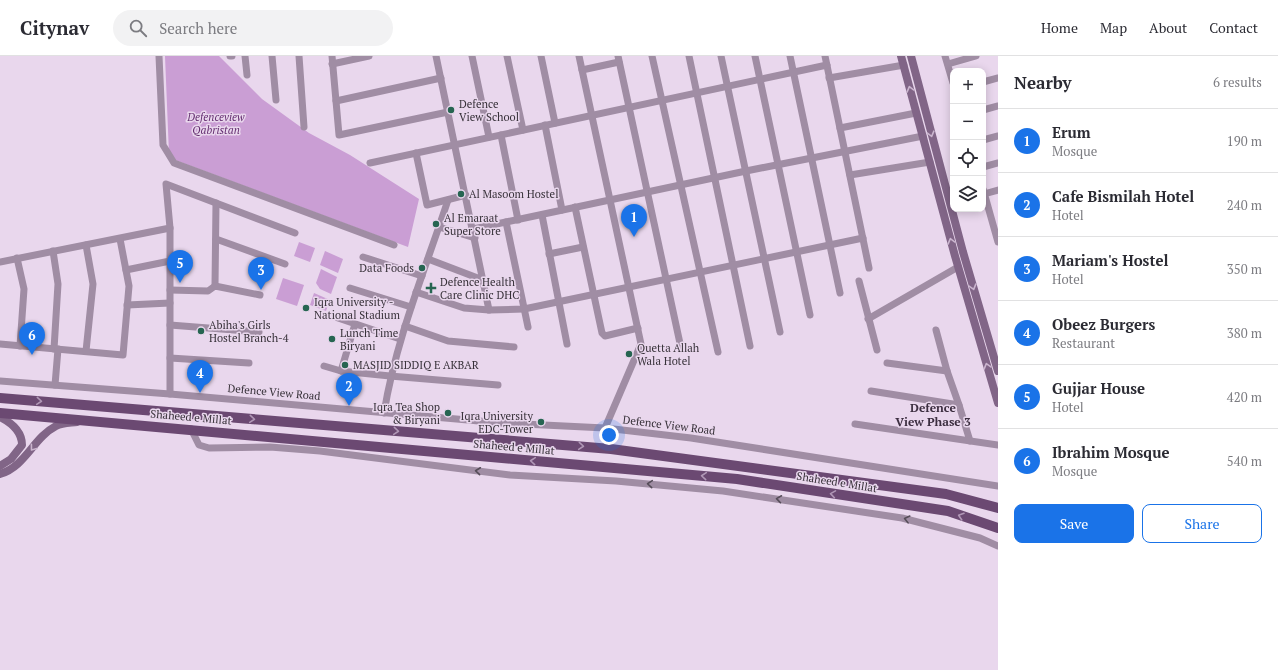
<!DOCTYPE html>
<meta charset="utf-8">
<style>
body{margin:0;font-family:"PT Serif",serif;background:#f2f2f3;color:#2b2b33}
.controls{position:absolute;right:12px;top:12px;display:grid;overflow:hidden;border-radius:8px;box-shadow:0 2px 10px #0003}
.controls button{width:36px;height:36px;display:grid;place-items:center;padding:0;border:0;border-bottom:1px solid #e1e1e2;background:#fff;color:#2b2b33;font:20px sans-serif}
.you{position:absolute;left:609px;top:379px;width:14px;height:14px;margin:-10px;border:3px solid #fff;border-radius:50%;background:#1a73e8;box-shadow:0 0 0 6px #1a73e833}
.badge{display:grid;place-items:center;width:26px;height:26px;border-radius:50%;background:#1a73e8;color:#fff;font-size:13px;font-weight:700}
.pin{position:absolute;translate:-50% -33px;filter:drop-shadow(0 1px 2px #0008)}
.pin::after{content:'';position:absolute;top:21px;width:14px;height:12px;background:inherit;clip-path:polygon(0 0,100% 0,50% 100%)}
.list{margin:0;padding:0;list-style:none}
h2{display:flex;justify-content:space-between;align-items:center;height:52px;margin:0;padding:0 16px;font-size:17px}
h2 small{font-size:13px;font-weight:400;color:#7c7c81}
.list li{display:grid;grid-template-columns:26px 1fr auto;gap:12px;align-items:center;box-sizing:border-box;height:64px;padding:0 16px;border-top:1px solid #e1e1e2}
.list b{display:block;font-size:15px;white-space:nowrap}
.list p{margin:0;font-size:13px;white-space:nowrap;color:#7c7c81}
.list em{font-size:13px;font-style:normal;color:#7c7c81}
.actions{display:flex;gap:8px;padding:12px 16px}
.actions a{flex:1;padding:9px 0;border:1px solid #1a73e8;border-radius:8px;text-align:center;font-size:14px;color:#1a73e8}
.actions .main{background:#1a73e8;color:#fff}
.icon{flex:none;width:22px;height:22px;fill:none;stroke:currentColor;stroke-width:2;stroke-linecap:round;stroke-linejoin:round}
.map{position:relative;flex:none;width:998px;height:614px;overflow:hidden}
header{display:flex;align-items:center;gap:24px;box-sizing:border-box;height:56px;padding:0 20px;background:#fff;border-bottom:1px solid #e1e1e2}
header strong{font-size:19px}
nav{display:flex;gap:22px;margin-inline-start:auto;font-size:14px}
.search{width:280px;height:36px;background:#f2f2f3;display:flex;align-items:center;gap:10px;box-sizing:border-box;padding:0 14px;border-radius:22px;color:#7c7c81;font-size:15px}
main{display:flex}
aside{flex:1;background:#fff}
.map>svg:first-child{display:block}
.green{fill:#ca9ed4}
.lines{fill:none;stroke-linecap:round;stroke-linejoin:round}
.street{stroke:#a08da4;stroke-width:7}
.secondary{stroke:#816587;stroke-width:8}
.primary{stroke:#6b4972;stroke-width:10}
.oneway{stroke:#cab5ce}
.oneway2{stroke:#b097b6}
.oneway3{stroke:#564d59}
.poi-dot{fill:#266551;stroke:#e9d7ed;stroke-width:1.5}
.labels{text-anchor:middle;stroke-width:3;stroke-linejoin:round;paint-order:stroke}
.poi-label{font-size:11px;fill:#373139;stroke:#e9d7ed;text-anchor:start}
.park-label{font-size:11px;font-style:italic;fill:#642e70;stroke:#e9d7ed}
.street-label{font-size:11px;fill:#373139;stroke:#e9d7ed}
.neighbourhood-label{font-size:12px;font-weight:bold;fill:#3c2e40;stroke:#e9d7ed}
</style>
<header>
<strong>Citynav</strong>
<div class="search"><svg class="icon" aria-label="search" viewBox="0 0 24 24"><circle cx="10" cy="10" r="6"/><path d="M15 15l6 6"/></svg>Search here</div>
<nav><a>Home</a><a>Map</a><a>About</a><a>Contact</a></nav>
</header>
<main>
<div class="map">
<svg width="998" height="614" viewBox="0 0 998 614">
<rect width="100%" height="100%" fill="#e9d7ed"/>
<g class="green">
<polygon points="165,0 219,0 262,43 309,77 350,99 419,143 408,191 175,104 169,98"/>
<polygon points="299,186 315,192 310,206 294,200"/>
<polygon points="325,195 343,203 338,217 320,209"/>
<polygon points="321,213 337,221 331,238 320,233 316,227"/>
<polygon points="283,222 304,229 297,250 276,243"/>
<polygon points="314,237 330,244 326,255 310,249"/>
</g>
<g class="lines">
<g class="street">
<polyline points="159,0 163,89 174,107 394,189"/>
<polyline points="230,0 232,0"/>
<polyline points="245,0 247,19"/>
<polyline points="272,0 276,44"/>
<polyline points="299,0 304,71"/>
<polyline points="332,0 339,79 448,56"/>
<polyline points="436,0 489,254"/>
<polyline points="472,0 489,81"/>
<polyline points="507,0 523,74"/>
<polyline points="541,0 555,67"/>
<polyline points="579,0 641,288 605,372"/>
<polyline points="618,0 681,292"/>
<polyline points="652,0 718,296"/>
<polyline points="689,0 750,290"/>
<polyline points="721,0 780,276"/>
<polyline points="755,0 810,259"/>
<polyline points="790,0 840,237"/>
<polyline points="825,0 869,212"/>
<polyline points="945,0 953,27"/>
<polyline points="332,8 369,0"/>
<polyline points="948,8 976,0"/>
<polyline points="582,14 619,6"/>
<polyline points="829,22 904,9"/>
<polyline points="983,26 998,22"/>
<polyline points="336,45 441,22"/>
<polyline points="983,54 998,50"/>
<polyline points="545,69 562,154"/>
<polyline points="840,72 916,57"/>
<polyline points="501,79 518,164"/>
<polyline points="983,84 998,80"/>
<polyline points="416,97 427,149 466,139"/>
<polyline points="370,107 827,9"/>
<polyline points="983,111 998,107"/>
<polyline points="850,119 930,106"/>
<polyline points="983,133 998,186"/>
<polyline points="984,138 998,134"/>
<polyline points="575,151 602,277 605,280 638,272"/>
<polyline points="542,159 567,288"/>
<polyline points="506,166 528,271"/>
<polyline points="439,171 475,182"/>
<polyline points="473,173 746,115 923,80"/>
<polyline points="216,183 285,208"/>
<polyline points="53,195 58,228 54,293"/>
<polyline points="549,198 583,191"/>
<polyline points="363,201 422,220"/>
<polyline points="17,202 24,233 20,290"/>
<polyline points="428,203 483,224"/>
<polyline points="0,206 170,172 166,128 295,177"/>
<polyline points="126,214 170,205"/>
<polyline points="859,225 877,294"/>
<polyline points="215,230 216,147"/>
<polyline points="350,232 411,251"/>
<polyline points="170,234 208,235 215,230 260,239"/>
<polyline points="416,236 464,252 489,254 524,253 863,182"/>
<polyline points="127,249 170,247"/>
<polyline points="338,262 400,283"/>
<polyline points="868,263 958,211"/>
<polyline points="170,269 259,276"/>
<polyline points="405,270 448,285 514,291"/>
<polyline points="936,274 947,315 959,349"/>
<polyline points="0,288 123,299 129,230 120,183"/>
<polyline points="86,295 93,228 86,189"/>
<polyline points="170,302 249,307"/>
<polyline points="887,307 947,315"/>
<polyline points="324,310 341,315 390,320 498,329"/>
<polyline points="341,315 355,268"/>
<polyline points="0,325 170,338 502,367 605,372 691,382 998,430"/>
<polyline points="55,329 58,293"/>
<polyline points="871,335 959,349 970,385"/>
<polyline points="170,338 170,172"/>
<path d="M384,357C396,283 425,214 448,144"/>
<polyline points="855,368 998,389"/>
<polyline points="191,373 199,389 209,392 270,391 320,395 510,419 616,425 723,435 902,462 980,482 998,490"/>
</g>
<g class="secondary">
<polyline points="901,0 955,200 998,347"/>
<polyline points="911,0 963,196 998,315"/>
<path d="M0,361C12,367 22,376 22,389L11,403L0,410"/>
<path d="M0,418C26,410 33,382 56,370C62,367 70,367 77,366"/>
</g>
<g class="primary">
<polyline points="0,342 611,393 946,438 998,452"/>
<polyline points="0,357 737,423 948,455 998,472"/>
</g>
</g>
<defs><path id="oneway-chevron" d="M-2-3.5L2.5 0L-2 3.5" fill="none" stroke-width="1.6" stroke-linecap="round" stroke-linejoin="round"/></defs>
<g class="oneway">
<use href="#oneway-chevron" transform="translate(910 33) rotate(-105)"/>
<use href="#oneway-chevron" transform="translate(931 78) rotate(75)"/>
<use href="#oneway-chevron" transform="translate(951 185) rotate(-105)"/>
<use href="#oneway-chevron" transform="translate(973 231) rotate(74)"/>
<use href="#oneway-chevron" transform="translate(987 310) rotate(-106)"/>
<use href="#oneway-chevron" transform="translate(33 392) rotate(127)"/>
</g>
<g class="oneway2">
<use href="#oneway-chevron" transform="translate(39 345) rotate(5)"/>
<use href="#oneway-chevron" transform="translate(252 363) rotate(5)"/>
<use href="#oneway-chevron" transform="translate(396 375) rotate(5)"/>
<use href="#oneway-chevron" transform="translate(581 390) rotate(5)"/>
<use href="#oneway-chevron" transform="translate(533 405) rotate(-175)"/>
<use href="#oneway-chevron" transform="translate(704 420) rotate(-175)"/>
<use href="#oneway-chevron" transform="translate(833 438) rotate(-171)"/>
<use href="#oneway-chevron" transform="translate(961 460) rotate(-162)"/>
</g>
<g class="oneway3">
<use href="#oneway-chevron" transform="translate(478 415) rotate(-174)"/>
<use href="#oneway-chevron" transform="translate(650 428) rotate(-175)"/>
<use href="#oneway-chevron" transform="translate(779 443) rotate(-172)"/>
<use href="#oneway-chevron" transform="translate(907 463) rotate(-166)"/>
</g>
<g class="poi-dot">
<circle cx="451" cy="54" r="4"/>
<circle cx="461" cy="138" r="4"/>
<circle cx="436" cy="168" r="4"/>
<circle cx="422" cy="212" r="4"/>
<path d="M429 226h4v4h4v4h-4v4h-4v-4h-4v-4h4z"/>
<circle cx="306" cy="252" r="4"/>
<circle cx="201" cy="275" r="4"/>
<circle cx="332" cy="283" r="4"/>
<circle cx="629" cy="298" r="4"/>
<circle cx="345" cy="309" r="4"/>
<circle cx="448" cy="357" r="4"/>
<circle cx="541" cy="366" r="4"/>
</g>
<g class="labels">
<g class="poi-label">
<text x="459" y="52">Defence<tspan x="459" dy="13">View School</tspan></text>
<text x="469" y="142">Al Masoom Hostel</text>
<text x="444" y="166">Al Emaraat<tspan x="444" dy="13">Super Store</tspan></text>
<text x="414" y="216" text-anchor="end">Data Foods</text>
<text x="440" y="230">Defence Health<tspan x="440" dy="13">Care Clinic DHC</tspan></text>
<text x="314" y="250">Iqra University -<tspan x="314" dy="13">National Stadium</tspan></text>
<text x="209" y="273">Abiha's Girls<tspan x="209" dy="13">Hostel Branch-4</tspan></text>
<text x="340" y="281">Lunch Time<tspan x="340" dy="13">Biryani</tspan></text>
<text x="637" y="296">Quetta Allah<tspan x="637" dy="13">Wala Hotel</tspan></text>
<text x="353" y="313">MASJID SIDDIQ E AKBAR</text>
<text x="440" y="355" text-anchor="end">Iqra Tea Shop<tspan x="440" dy="13">&amp; Biryani</tspan></text>
<text x="533" y="364" text-anchor="end">Iqra University<tspan x="533" dy="13">EDC-Tower</tspan></text>
</g>
<g class="park-label">
<text x="216" y="65">Defenceview<tspan x="216" dy="13">Qabristan</tspan></text>
</g>
<g class="street-label">
<text transform="translate(274 336) rotate(5)" y="4">Defence View Road</text>
<text transform="translate(191 361) rotate(5)" y="4">Shaheed e Millat</text>
<text transform="translate(669 369) rotate(7)" y="4">Defence View Road</text>
<text transform="translate(514 391) rotate(5)" y="4">Shaheed e Millat</text>
<text transform="translate(837 426) rotate(9)" y="4">Shaheed e Millat</text>
</g>
<g class="neighbourhood-label">
<text x="933" y="356">Defence<tspan x="933" dy="14">View Phase 3</tspan></text>
</g>
</g>
</svg>
<div class="controls">
<button>+</button>
<button>−</button>
<button><svg class="icon" aria-label="locate" viewBox="0 0 24 24"><circle cx="12" cy="12" r="6"/><path d="M12 2v4M12 18v4M2 12h4M18 12h4"/></svg></button>
<button><svg class="icon" aria-label="layers" viewBox="0 0 24 24"><path d="M12 4l9 5-9 5-9-5zM3 14l9 5 9-5"/></svg></button>
</div>
<div class="you"></div>
<div class="pin badge" style="left:634px;top:181px">1</div>
<div class="pin badge" style="left:349px;top:350px">2</div>
<div class="pin badge" style="left:261px;top:234px">3</div>
<div class="pin badge" style="left:200px;top:337px">4</div>
<div class="pin badge" style="left:180px;top:227px">5</div>
<div class="pin badge" style="left:32px;top:299px">6</div>
</div>
<aside>
<h2>Nearby<small>6 results</small></h2>
<ul class="list">
<li><span class="badge">1</span><div><b>Erum</b><p>Mosque</p></div><em>190 m</em></li>
<li><span class="badge">2</span><div><b>Cafe Bismilah Hotel</b><p>Hotel</p></div><em>240 m</em></li>
<li><span class="badge">3</span><div><b>Mariam's Hostel</b><p>Hotel</p></div><em>350 m</em></li>
<li><span class="badge">4</span><div><b>Obeez Burgers</b><p>Restaurant</p></div><em>380 m</em></li>
<li><span class="badge">5</span><div><b>Gujjar House</b><p>Hotel</p></div><em>420 m</em></li>
<li><span class="badge">6</span><div><b>Ibrahim Mosque</b><p>Mosque</p></div><em>540 m</em></li>
</ul>
<div class="actions"><a class="main">Save</a><a>Share</a></div>
</aside>
</main>
